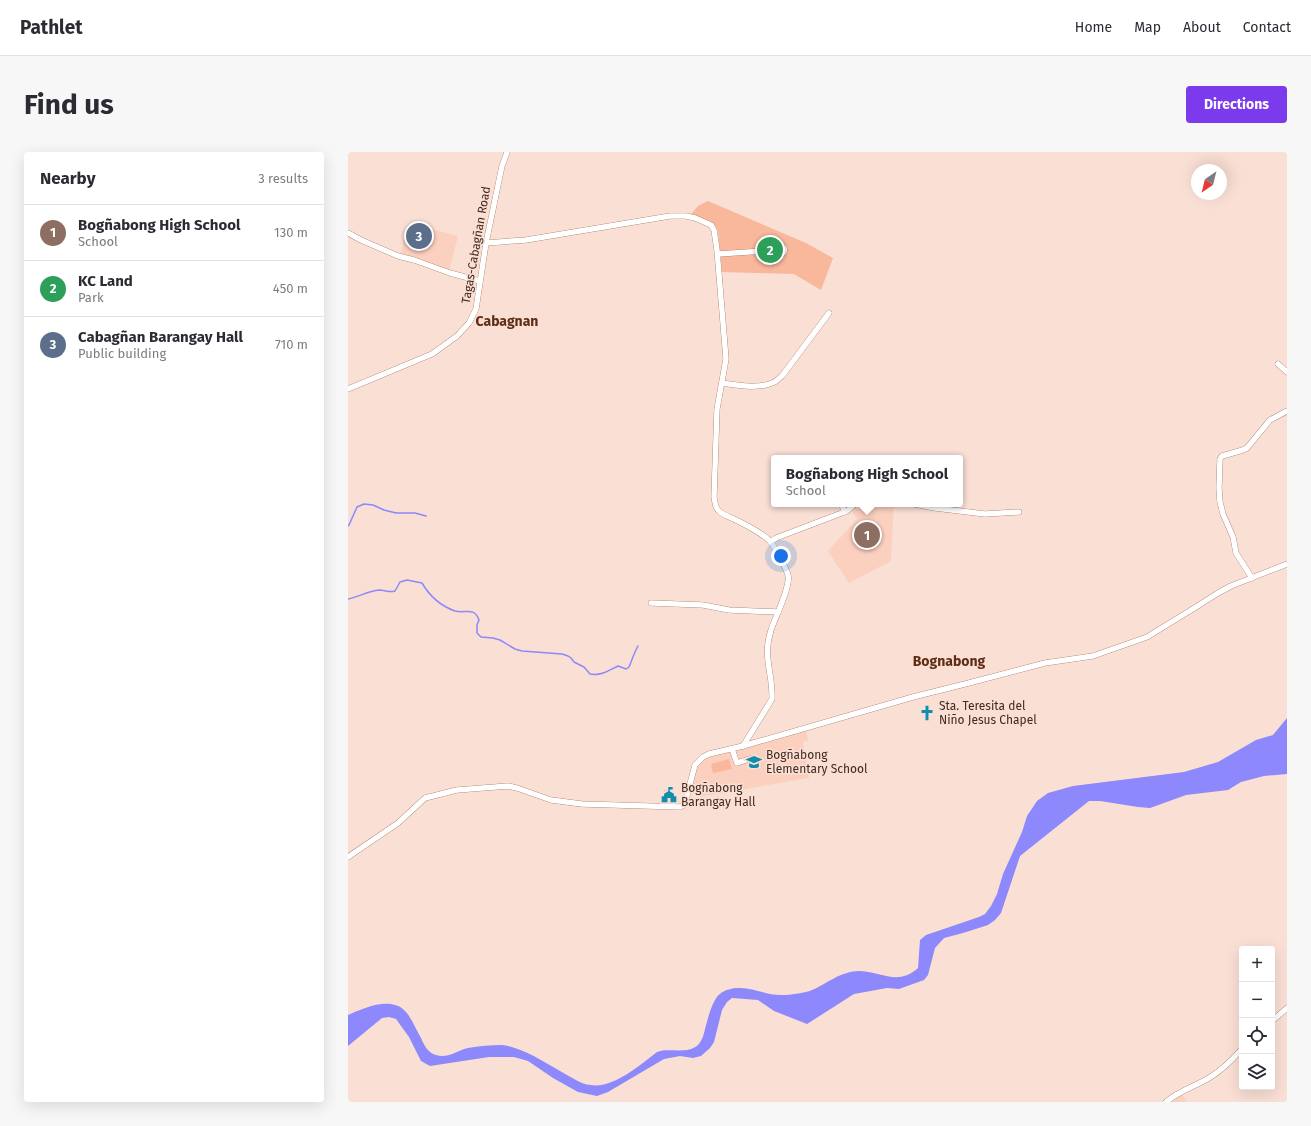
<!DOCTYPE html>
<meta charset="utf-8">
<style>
body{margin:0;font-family:"Fira Sans",sans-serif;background:#f7f7f7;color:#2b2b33}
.controls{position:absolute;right:12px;bottom:12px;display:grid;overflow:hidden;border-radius:4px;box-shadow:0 4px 16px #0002}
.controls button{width:36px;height:36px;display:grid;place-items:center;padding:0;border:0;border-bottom:1px solid #e1e1e2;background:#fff;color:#2b2b33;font:20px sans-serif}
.compass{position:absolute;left:843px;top:12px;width:36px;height:36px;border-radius:50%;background:#fff;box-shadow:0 4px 16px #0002;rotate:215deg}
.you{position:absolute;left:433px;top:404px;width:14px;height:14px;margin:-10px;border:3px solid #fff;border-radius:50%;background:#1a73e8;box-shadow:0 0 0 6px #1a73e833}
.badge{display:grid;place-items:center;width:26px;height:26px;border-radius:50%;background:#7c3aed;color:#fff;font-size:13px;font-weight:700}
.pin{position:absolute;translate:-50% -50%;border:2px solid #fff;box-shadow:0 1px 4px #0006}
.popup{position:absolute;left:423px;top:303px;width:192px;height:52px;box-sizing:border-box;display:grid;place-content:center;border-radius:4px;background:#fff;filter:drop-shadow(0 1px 3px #0005);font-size:13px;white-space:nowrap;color:#7c7c81}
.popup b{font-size:15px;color:#2b2b33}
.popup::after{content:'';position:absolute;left:50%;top:100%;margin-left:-8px;border:8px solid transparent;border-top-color:#fff}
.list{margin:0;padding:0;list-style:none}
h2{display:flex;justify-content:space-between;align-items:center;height:52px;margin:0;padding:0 16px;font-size:17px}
h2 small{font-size:13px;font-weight:400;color:#7c7c81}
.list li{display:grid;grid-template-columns:26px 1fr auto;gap:12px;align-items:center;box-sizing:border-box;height:56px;padding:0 16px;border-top:1px solid #e1e1e2}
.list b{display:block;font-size:15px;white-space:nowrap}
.list p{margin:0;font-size:13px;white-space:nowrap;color:#7c7c81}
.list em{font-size:13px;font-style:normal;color:#7c7c81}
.icon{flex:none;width:22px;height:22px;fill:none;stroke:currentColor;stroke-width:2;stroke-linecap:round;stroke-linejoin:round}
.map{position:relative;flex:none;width:939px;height:950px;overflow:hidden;border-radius:4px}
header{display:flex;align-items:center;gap:24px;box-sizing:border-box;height:56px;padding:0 20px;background:#fff;border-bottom:1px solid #e1e1e2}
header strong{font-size:19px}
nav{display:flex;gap:22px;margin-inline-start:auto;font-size:14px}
.intro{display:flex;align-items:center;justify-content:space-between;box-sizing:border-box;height:96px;padding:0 24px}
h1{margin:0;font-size:28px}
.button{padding:10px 18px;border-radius:4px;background:#7c3aed;color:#fff;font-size:14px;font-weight:700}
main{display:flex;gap:24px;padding:0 24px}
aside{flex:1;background:#fff;border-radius:4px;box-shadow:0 4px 16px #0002}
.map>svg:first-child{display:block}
.built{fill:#fcd0bf}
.green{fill:#f9b79c}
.water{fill:#8d88fc}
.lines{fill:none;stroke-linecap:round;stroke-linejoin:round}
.stream{stroke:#8d88fc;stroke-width:1.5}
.minor-casing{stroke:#976049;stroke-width:6}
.minor{stroke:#fff;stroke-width:5.5}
.labels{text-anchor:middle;stroke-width:3;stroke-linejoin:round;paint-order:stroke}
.street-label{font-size:12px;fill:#422a20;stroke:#f9dfd4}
.poi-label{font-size:12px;fill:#422a20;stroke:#f9dfd4;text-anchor:start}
.quarter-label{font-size:14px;font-weight:bold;fill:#5f2c16;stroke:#f9dfd4}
</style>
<header>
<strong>Pathlet</strong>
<nav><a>Home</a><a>Map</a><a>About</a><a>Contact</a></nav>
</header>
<div class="intro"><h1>Find us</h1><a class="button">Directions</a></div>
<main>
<aside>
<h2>Nearby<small>3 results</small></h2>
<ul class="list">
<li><span class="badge" style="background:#8d6e63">1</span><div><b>Bogñabong High School</b><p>School</p></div><em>130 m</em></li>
<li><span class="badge" style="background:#2e9e5b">2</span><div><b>KC Land</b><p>Park</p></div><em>450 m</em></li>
<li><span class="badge" style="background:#5c6f8a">3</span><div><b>Cabagñan Barangay Hall</b><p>Public building</p></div><em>710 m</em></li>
</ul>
</aside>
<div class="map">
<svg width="939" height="950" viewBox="0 0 939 950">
<rect width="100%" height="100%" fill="#f9dfd4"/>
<g class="built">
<polygon points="58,76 77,80 74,96 79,76 110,84 101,119 53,102"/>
<polygon points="510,352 546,352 543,409 501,431 480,399 509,367 504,359"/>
<polygon points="458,579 460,588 455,590 461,626 350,645 344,630 349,614 358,606"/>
<polygon points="316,637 324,639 323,653 315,652"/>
<polygon points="834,942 839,950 824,950"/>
</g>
<g class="green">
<polygon points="360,49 458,91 485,106 473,138 446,122 374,120 370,79 363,70 343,62 350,54"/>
<polygon points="381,607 384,617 365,621 363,612"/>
</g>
<path class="water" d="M939,566V622L916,624L893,630L880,638L838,643L802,656L790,655L752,649H741L672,704L653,761L647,768L640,773L615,781L596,786L587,796L580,823L576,828L551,837L539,836L506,842L459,872L426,859L410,848L384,846L379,850L374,858L366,890L362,896L353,904L345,906L332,904L316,907L260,940L249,944L230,940L205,926L180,909L166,905H141L82,914L73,909L61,885L48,867L41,865L34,866L0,894V863C16,856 43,844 57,859C64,866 68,878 73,886C76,893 80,901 88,903C100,907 110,898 120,896C131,894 143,893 154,893C178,895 211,920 234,931C237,932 240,933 243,933C265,937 293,912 309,900C321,895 339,903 350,893C354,889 356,882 357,877C360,867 364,847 373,841C377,838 385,836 390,836C405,835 419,844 435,843C443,843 454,841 462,839C479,832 492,819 512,819C534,820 550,834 570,816L572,788L578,783L631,765L637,762L643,754L649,742L655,722L674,680L679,664L689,649L700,641L725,634L836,620L870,610L908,588L925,583Z"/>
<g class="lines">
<g class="stream">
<polyline points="0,374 1,373 9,355 16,352 25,353 36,358 48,361 67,361 78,364"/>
<path d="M0,447C11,445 20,439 31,438C37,438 42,441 47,439L52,430L59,428L74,431C81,443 93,454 107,459C117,462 126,454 131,468L129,473V481L133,485L145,486L152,488L167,497L174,499L214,502L220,504L223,506L226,510L236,515L242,522C253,524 260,519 270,514L278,517L281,515C284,508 286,501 290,494"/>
</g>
<defs>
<g id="minor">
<polyline points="0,81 13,88 50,104 66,108 102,121 132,129"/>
<path d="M138,91L178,88L322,64H338L347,66L363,73L366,78L369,98L378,207L369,257L366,345C367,350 367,356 371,359C376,364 385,366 390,369C400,374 413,381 421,388C426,393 438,416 440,423C443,434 427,466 423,478C414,505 425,521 424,547L395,594"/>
<circle cx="433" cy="98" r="3.5"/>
<polyline points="370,102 430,98"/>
<polyline points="930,212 939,220"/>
<path d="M374,231C389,233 410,237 424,231C428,230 431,226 434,224L481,161"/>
<polyline points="0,237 84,202 109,184 121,171 128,157 138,91 154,14 159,0"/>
<polyline points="494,352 496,360"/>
<polyline points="566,352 587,356 637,362 671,360"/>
<polyline points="423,390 428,386 499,359 507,352"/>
<polyline points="904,426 888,401 885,385 875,362 872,350 871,336 872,307 874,304 895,298 899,296 922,268 939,259"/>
<polyline points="303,451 355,453 381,458 430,460"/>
<polyline points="384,597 389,611 404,606"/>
<polyline points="0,705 50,671 77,646 109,638 160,634 169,636 203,648 234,652 332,655 336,653 338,647 347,613 355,605 361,602 395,594 565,545 617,532 697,511 745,504 799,485 848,455 870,441 883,434 939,412"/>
<polyline points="924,869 939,856"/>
<path d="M818,950C832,938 849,934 864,924C875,917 885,907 894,897"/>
</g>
</defs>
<use href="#minor" class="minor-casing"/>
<use href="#minor" class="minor"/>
</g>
<defs>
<symbol id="church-bare" viewBox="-9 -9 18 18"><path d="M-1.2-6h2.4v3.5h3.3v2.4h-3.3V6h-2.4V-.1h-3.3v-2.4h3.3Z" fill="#118dae" stroke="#f9dfd4" stroke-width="2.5" paint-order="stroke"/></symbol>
<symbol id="school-bare" viewBox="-9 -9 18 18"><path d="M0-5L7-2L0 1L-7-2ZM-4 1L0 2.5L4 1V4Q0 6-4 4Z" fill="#118dae" stroke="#f9dfd4" stroke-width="2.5" paint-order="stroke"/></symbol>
<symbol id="civic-bare" viewBox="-9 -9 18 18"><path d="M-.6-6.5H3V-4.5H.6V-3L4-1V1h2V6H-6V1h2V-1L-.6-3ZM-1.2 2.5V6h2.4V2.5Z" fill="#118dae" stroke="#f9dfd4" stroke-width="2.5" paint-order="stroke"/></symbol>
</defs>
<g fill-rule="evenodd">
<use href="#church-bare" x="568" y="550" width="22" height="22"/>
<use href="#school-bare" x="395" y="599" width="22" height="22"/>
<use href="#civic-bare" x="310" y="632" width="22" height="22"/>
</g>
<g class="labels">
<g class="street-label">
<text transform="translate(128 93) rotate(-80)" y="4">Tagas-Cabagñan Road</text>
</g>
<g class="poi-label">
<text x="591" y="558">Sta. Teresita del<tspan x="591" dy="14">Niño Jesus Chapel</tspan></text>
<text x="418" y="607">Bogñabong<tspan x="418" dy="14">Elementary School</tspan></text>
<text x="333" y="640">Bogñabong<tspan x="333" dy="14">Barangay Hall</tspan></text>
</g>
<g class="quarter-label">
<text x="159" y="174">Cabagnan</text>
<text x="601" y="514">Bognabong</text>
</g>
</g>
</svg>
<div class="controls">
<button>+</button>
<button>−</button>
<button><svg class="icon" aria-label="locate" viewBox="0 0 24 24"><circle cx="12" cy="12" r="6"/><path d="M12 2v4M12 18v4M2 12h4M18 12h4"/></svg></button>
<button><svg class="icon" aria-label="layers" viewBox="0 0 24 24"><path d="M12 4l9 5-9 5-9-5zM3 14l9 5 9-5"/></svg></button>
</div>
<svg class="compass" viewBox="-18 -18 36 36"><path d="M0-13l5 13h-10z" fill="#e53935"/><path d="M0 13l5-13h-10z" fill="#7c7c81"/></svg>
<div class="you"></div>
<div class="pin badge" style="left:519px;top:383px;background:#8d6e63">1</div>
<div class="popup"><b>Bogñabong High School</b>School</div>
<div class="pin badge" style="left:422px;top:98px;background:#2e9e5b">2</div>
<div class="pin badge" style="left:71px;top:84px;background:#5c6f8a">3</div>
</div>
</main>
